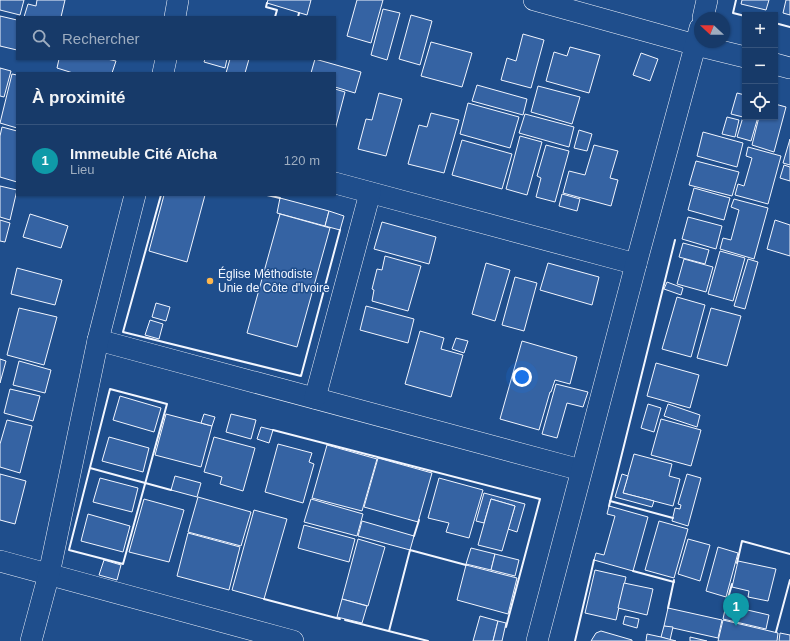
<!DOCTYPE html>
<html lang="fr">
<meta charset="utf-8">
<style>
body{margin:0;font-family:Arial,sans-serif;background:#244571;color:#f1f3f6}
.controls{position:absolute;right:12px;top:12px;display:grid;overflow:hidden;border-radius:0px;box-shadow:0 1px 3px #0004}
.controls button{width:36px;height:36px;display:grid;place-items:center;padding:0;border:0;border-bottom:1px solid #36547d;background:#173a69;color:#f1f3f6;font:20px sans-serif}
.compass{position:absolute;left:694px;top:12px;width:36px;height:36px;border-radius:50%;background:#173a69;box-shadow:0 1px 3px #0004;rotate:292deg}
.you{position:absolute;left:522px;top:377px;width:14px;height:14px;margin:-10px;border:3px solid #fff;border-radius:50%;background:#1a73e8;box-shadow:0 0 0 6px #1a73e833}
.badge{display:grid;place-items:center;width:26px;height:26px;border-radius:50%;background:#8c9099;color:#fff;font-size:13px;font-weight:700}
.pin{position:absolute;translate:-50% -33px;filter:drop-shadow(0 1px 2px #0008)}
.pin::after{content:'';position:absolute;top:21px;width:14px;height:12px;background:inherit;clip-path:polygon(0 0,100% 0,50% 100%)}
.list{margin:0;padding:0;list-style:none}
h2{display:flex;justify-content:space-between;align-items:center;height:52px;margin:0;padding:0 16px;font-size:17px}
h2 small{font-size:13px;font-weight:400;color:#9eadc0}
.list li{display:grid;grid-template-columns:26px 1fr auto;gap:12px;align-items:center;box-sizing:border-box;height:72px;padding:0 16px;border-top:1px solid #36547d}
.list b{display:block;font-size:15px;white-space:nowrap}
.list p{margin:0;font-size:13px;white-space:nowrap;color:#9eadc0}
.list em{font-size:13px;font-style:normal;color:#9eadc0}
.icon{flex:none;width:22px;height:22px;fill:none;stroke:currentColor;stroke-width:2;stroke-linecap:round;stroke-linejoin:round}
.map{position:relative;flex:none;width:790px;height:641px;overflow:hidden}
.search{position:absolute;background:#173a69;box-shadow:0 1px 3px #0004;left:16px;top:16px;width:320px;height:44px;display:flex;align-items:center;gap:10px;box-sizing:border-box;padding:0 14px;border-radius:0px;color:#9eadc0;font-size:15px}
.panel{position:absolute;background:#173a69;box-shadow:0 1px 3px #0004;left:16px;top:72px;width:320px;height:124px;border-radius:0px}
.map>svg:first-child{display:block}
.building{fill:#3563a3;stroke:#f2f6ff}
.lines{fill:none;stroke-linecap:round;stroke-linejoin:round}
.minor-casing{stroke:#f2f6ff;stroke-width:22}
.minor{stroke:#1f4e8c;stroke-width:21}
.wall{stroke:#f2f6ff;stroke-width:2}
.poi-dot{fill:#ffb74d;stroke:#1f4e8c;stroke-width:1.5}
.labels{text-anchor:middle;stroke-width:3;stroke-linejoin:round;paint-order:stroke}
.poi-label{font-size:12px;fill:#f2f6ff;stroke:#1f4e8c;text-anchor:start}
</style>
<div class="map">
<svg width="790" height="641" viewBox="0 0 790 641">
<rect width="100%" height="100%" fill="#1f4e8c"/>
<g class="building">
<polygon points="0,0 24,0 20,15 0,10"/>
<polygon points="37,0 65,0 61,17 24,17 28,4 36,6"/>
<polygon points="268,0 311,0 307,15 267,3"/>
<polygon points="357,0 383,0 371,43 347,36"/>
<polygon points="742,0 769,0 766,10 741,4"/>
<polygon points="786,0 790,0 790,15 783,13"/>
<polygon points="383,9 400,13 387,60 371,55"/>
<polygon points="411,15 432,21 420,65 399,59"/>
<polygon points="0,16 17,20 17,50 0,46"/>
<polygon points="523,34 544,40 531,88 501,80 507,58 516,61"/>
<polygon points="431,42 472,53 462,87 421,76"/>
<polygon points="570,47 600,55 589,93 546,81 554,52 567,56"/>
<polygon points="641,53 658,59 650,81 633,75"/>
<polygon points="59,59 107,59 116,61 112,73 73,73 57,68"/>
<polygon points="205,59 227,59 225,68 204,62"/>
<polygon points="230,59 249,59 245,73 226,73"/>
<polygon points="315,59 361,72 355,93 335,87 335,73 311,73"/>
<polygon points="0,68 11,71 4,97 0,96"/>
<polygon points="12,74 17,75 17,128 0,123"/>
<polygon points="477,85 527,99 523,115 472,101"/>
<polygon points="538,86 580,97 572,124 531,112"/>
<polygon points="335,89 345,92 335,130"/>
<polygon points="379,93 402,99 386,156 358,149 366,119 372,120"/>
<polygon points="737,93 745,95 745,117 758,117 751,141 737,137 743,117 731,114"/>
<polygon points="468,103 519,117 510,148 460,134"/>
<polygon points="775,104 786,107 774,152 752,145 759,117 775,117"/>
<polygon points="431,113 459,120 444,173 408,164 419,125 427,127"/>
<polygon points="525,114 574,127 569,147 519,133"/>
<polygon points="727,117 739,120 735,137 722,134"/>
<polygon points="2,127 17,131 17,182 0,177 0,136"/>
<polygon points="579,130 592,134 587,151 574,148"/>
<polygon points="703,132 743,143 737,167 697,156"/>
<polygon points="520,136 542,142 527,195 506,189"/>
<polygon points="790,139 790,165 783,163"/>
<polygon points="462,140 512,154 502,189 452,175"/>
<polygon points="546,145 569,151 555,202 536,197 541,178 537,176"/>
<polygon points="594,145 618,151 610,178 618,180 611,206 563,193 569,171 585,175"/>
<polygon points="748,147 781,156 768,204 735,195 738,184 744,186 752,158 746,156"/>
<polygon points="696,161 739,172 732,196 689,185"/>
<polygon points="784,165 790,167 790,181 780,178"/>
<polygon points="0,186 17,190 10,220 0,217"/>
<polygon points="694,188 730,198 724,220 688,210"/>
<polygon points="562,194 580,199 577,211 559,206"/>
<polygon points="164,195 205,195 187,262 149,251"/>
<polygon points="280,198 329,211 325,226 277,213"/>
<polygon points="734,199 768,208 754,259 720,249 723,238 731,240 739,210 731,207"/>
<polygon points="329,211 344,216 340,230 325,226"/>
<polygon points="30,214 68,226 61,248 23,237"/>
<polygon points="280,214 330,228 297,347 247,333"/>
<polygon points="688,217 722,226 716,249 682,239"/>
<polygon points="0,220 10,223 5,242 0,241"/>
<polygon points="775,220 790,225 790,256 767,249"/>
<polygon points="382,222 436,237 429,264 374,249"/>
<polygon points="683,243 709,250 705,264 679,257"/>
<polygon points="720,251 745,258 733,301 708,294"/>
<polygon points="385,256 421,266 408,311 372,301 374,290 372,289 377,269 382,270"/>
<polygon points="684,259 713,267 706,292 677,284"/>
<polygon points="748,259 758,262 745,309 734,306"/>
<polygon points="486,263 510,270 495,321 472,314"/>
<polygon points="548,263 599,277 592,305 540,290"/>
<polygon points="17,268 62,280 55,305 11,294"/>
<polygon points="515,277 537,283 524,331 502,325"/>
<polygon points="667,282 683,288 681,295 664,289"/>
<polygon points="677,297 705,305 691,357 662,349"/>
<polygon points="156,303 170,307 166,321 152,317"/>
<polygon points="366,306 414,319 408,343 360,330"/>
<polygon points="19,308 57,317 44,365 7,355"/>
<polygon points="711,308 741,316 727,366 697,358"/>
<polygon points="150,320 163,324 159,339 145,335"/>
<polygon points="420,331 444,338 441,349 463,355 451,397 405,384"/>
<polygon points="456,338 468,341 464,353 452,349"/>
<polygon points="522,341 577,357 570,384 555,380 551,392 550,392 539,430 500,419"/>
<polygon points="0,359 6,361 0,383"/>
<polygon points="19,361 51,370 45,393 13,385"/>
<polygon points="656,363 699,375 690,408 647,396"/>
<polygon points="556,384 588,392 583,407 567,403 557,438 542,434"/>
<polygon points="10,389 40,396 33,421 4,413"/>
<polygon points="120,396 161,408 154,432 113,420"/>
<polygon points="648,404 661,408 654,432 641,428"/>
<polygon points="668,404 700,415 697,427 664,416"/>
<polygon points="166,414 212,426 201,467 155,455"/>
<polygon points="204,414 215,417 212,426 201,423"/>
<polygon points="231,414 256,420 251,439 226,432"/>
<polygon points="661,419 701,430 691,466 651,455"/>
<polygon points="7,420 32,426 20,473 0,467 0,444"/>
<polygon points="261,427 273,430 269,443 257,439"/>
<polygon points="109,437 149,448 143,472 102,461"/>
<polygon points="214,437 255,448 243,491 220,484 222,477 204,472"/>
<polygon points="278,444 312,453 309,462 314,464 303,503 265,492"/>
<polygon points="327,445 377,459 362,511 312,498"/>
<polygon points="634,454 672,464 669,476 680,479 673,506 623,493"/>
<polygon points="378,458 432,473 418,522 364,507"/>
<polygon points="0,474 26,481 15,524 0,520"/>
<polygon points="622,474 628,476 623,493 654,501 652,507 615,497"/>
<polygon points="687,474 701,478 688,526 672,521 675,508 680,509 681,505 678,504"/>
<polygon points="175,476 201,483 197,497 171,490"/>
<polygon points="100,478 138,488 132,512 93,502"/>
<polygon points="439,478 483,490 469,538 446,532 449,523 428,518"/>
<polygon points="484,493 525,504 517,532 508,529 515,506 491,499 484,523 476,521"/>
<polygon points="198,497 251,512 241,546 188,532"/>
<polygon points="144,499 184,510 169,562 129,552"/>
<polygon points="311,499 363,514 357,536 304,522"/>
<polygon points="491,499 515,506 502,551 478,545"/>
<polygon points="609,506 648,517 633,571 594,560 596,553 604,555 615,516 607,514"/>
<polygon points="254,510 287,519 264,599 232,590"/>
<polygon points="88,514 130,526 123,552 81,541"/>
<polygon points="362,521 414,536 410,550 358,536"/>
<polygon points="659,521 688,529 674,578 645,570"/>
<polygon points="304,525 355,539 349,562 298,548"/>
<polygon points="188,533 240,547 229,590 177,576"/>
<polygon points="358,539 385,547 368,606 342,599"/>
<polygon points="688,539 710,545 700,581 678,574"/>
<polygon points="718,547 738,553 726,597 706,591"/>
<polygon points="471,548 495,554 491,570 466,564"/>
<polygon points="495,554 519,560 515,576 491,570"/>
<polygon points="104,560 121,565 117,580 99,575"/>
<polygon points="738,561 776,569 768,601 748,597 749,591 732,587"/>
<polygon points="466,565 517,578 508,614 457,600"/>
<polygon points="595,570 626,577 616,620 585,613"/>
<polygon points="624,583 653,589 647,615 618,608"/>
<polygon points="342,599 367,606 362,623 337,617"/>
<polygon points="726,605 769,615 766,629 723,619"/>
<polygon points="668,608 722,620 718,638 664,626"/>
<polygon points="480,616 498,621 493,641 473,641"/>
<polygon points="625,616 639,619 637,628 623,624"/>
<polygon points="723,620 778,633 777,641 718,641"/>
<polygon points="498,621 506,623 502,641 493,641"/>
<polygon points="664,626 673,627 670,640 661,637"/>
<polygon points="601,631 632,640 632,641 591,641 596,633"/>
<polygon points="780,633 790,635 790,641 779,641"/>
<polygon points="647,634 661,637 676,641 646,641"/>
<polygon points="690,637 707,641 690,641"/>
</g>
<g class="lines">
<defs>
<g id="minor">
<polyline points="534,0 696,45 745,57"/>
<polyline points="175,17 178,0"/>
<polyline points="703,18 707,0"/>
<polyline points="775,64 790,68"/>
<polyline points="163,73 166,59"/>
<polyline points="335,183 636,264"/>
<polyline points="98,340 581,470"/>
<polyline points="315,398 370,193"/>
<polyline points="0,561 293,641"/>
<polyline points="31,641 49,574 98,340 135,195"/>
<polyline points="537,641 636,264 700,28"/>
</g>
</defs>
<use href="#minor" class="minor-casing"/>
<use href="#minor" class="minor"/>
<g class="wall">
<polyline points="736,0 733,13 745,16"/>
<polyline points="267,3 266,7 277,10 275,17"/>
<polyline points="298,17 299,13"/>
<polyline points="775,23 790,27"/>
<polyline points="161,195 123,332 301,376 340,230"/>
<polyline points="267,195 280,198"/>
<polygon points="110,389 167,404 123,564 69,550"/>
<polyline points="273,430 540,499 506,627"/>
<polyline points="90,468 171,490"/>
<polyline points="610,501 673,518"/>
<polyline points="609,506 675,240"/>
<polyline points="414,536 419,520"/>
<polyline points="737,563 742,541 790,554"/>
<polyline points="633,571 674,582"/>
<polyline points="264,599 340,619"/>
<polyline points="726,605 732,584"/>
<polyline points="668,608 674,580"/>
<polyline points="345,620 428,641"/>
<polyline points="389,631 410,550 466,565"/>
<polyline points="776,632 790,580"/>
<polyline points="575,641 594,560"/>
</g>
</g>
<circle class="poi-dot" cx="210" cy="281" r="4"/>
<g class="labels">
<g class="poi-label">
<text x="218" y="278">Église Méthodiste<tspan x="218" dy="14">Unie de Côte d'Ivoire</tspan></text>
</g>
</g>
</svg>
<div class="controls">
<button>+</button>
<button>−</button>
<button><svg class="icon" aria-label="locate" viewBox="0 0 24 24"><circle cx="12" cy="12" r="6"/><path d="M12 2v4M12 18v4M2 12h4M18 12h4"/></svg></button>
</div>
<svg class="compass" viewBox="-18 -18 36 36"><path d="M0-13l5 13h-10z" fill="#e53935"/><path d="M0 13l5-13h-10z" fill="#9eadc0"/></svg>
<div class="you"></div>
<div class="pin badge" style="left:736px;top:626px;background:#0f9aa8">1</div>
<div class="search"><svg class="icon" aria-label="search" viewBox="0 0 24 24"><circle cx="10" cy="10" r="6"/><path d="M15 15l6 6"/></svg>Rechercher</div>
<section class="panel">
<h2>À proximité<small></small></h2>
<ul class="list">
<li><span class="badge" style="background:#0f9aa8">1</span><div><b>Immeuble Cité Aïcha</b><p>Lieu</p></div><em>120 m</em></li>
</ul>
</section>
</div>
